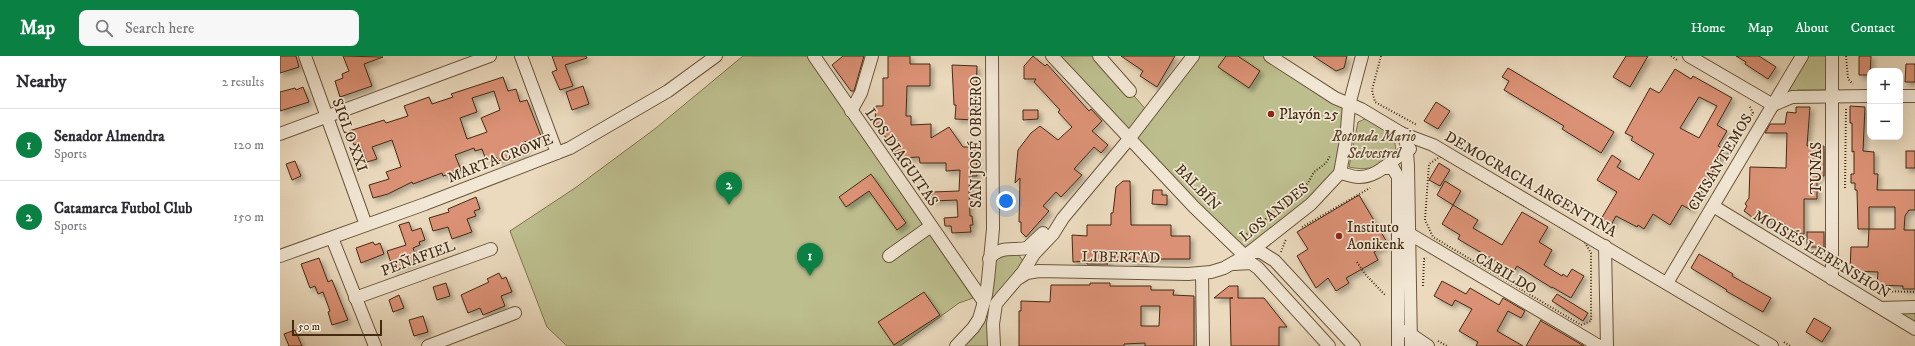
<!DOCTYPE html>
<meta charset="utf-8">
<style>
body{margin:0;font-family:"IM FELL DW Pica",serif;background:#f7f7f7;color:#2b2b33}
.controls{position:absolute;right:12px;top:12px;display:grid;overflow:hidden;border-radius:8px;box-shadow:0 4px 16px #0002}
.controls button{width:36px;height:36px;display:grid;place-items:center;padding:0;border:0;border-bottom:1px solid #e1e1e2;background:#fff;color:#2b2b33;font:20px sans-serif}
.scale{position:absolute;left:12px;bottom:10px;width:90px;box-sizing:border-box;padding-left:4px;border:2px solid #422b11;border-top:0;font-size:11px;line-height:14px;white-space:nowrap;color:#422b11;-webkit-text-stroke:3px #f2e7d5;paint-order:stroke}
.you{position:absolute;left:726px;top:145px;width:14px;height:14px;margin:-10px;border:3px solid #fff;border-radius:50%;background:#1a73e8;box-shadow:0 0 0 6px #1a73e833}
.badge{display:grid;place-items:center;width:26px;height:26px;border-radius:50%;background:#0b8043;color:#fff;font-size:13px;font-weight:700}
.pin{position:absolute;translate:-50% -33px;filter:drop-shadow(0 1px 2px #0008)}
.pin::after{content:'';position:absolute;top:21px;width:14px;height:12px;background:inherit;clip-path:polygon(0 0,100% 0,50% 100%)}
.list{margin:0;padding:0;list-style:none}
h2{display:flex;justify-content:space-between;align-items:center;height:52px;margin:0;padding:0 16px;font-size:17px}
h2 small{font-size:13px;font-weight:400;color:#7c7c81}
.list li{display:grid;grid-template-columns:26px 1fr auto;gap:12px;align-items:center;box-sizing:border-box;height:72px;padding:0 16px;border-top:1px solid #e1e1e2}
.list b{display:block;font-size:15px;white-space:nowrap}
.list p{margin:0;font-size:13px;white-space:nowrap;color:#7c7c81}
.list em{font-size:13px;font-style:normal;color:#7c7c81}
.icon{flex:none;width:22px;height:22px;fill:none;stroke:currentColor;stroke-width:2;stroke-linecap:round;stroke-linejoin:round}
.map{position:relative;flex:none;width:1635px;height:290px;overflow:hidden}
header{display:flex;align-items:center;gap:24px;box-sizing:border-box;height:56px;padding:0 20px;background:#0b8043;color:#fff}
header strong{font-size:19px}
nav{display:flex;gap:22px;margin-inline-start:auto;font-size:14px}
.search{width:280px;height:36px;background:#f7f7f7;display:flex;align-items:center;gap:10px;box-sizing:border-box;padding:0 14px;border-radius:8px;color:#7c7c81;font-size:15px}
main{display:flex}
aside{flex:1;background:#fff}
.map>svg:first-child{display:block}
.green{fill:#bdbe8e;stroke:#807450}
.building{fill:#db9175;stroke:#422b11;fill-rule:evenodd;filter:url(#shadow)}
.lines{fill:none;stroke-linecap:round;stroke-linejoin:round}
.minor-casing{stroke:#6c573c;stroke-width:14}
.path{stroke:#422b11;stroke-width:2;stroke-dasharray:1 2;stroke-linecap:butt}
.minor{stroke:#f2e7d5;stroke-width:12}
.poi-dot{fill:#8f2418;stroke:#f2e7d5;stroke-width:1.5}
.labels{text-anchor:middle;stroke-width:3.5;stroke-linejoin:round;paint-order:stroke}
.poi-label{font-size:15px;fill:#422b11;stroke:#f2e7d5;text-anchor:start}
.street-label{font-size:15px;fill:#422b11;stroke:#f2e7d5}
.park-label{font-size:15px;font-style:italic;fill:#5b482a;stroke:#f2e7d5}
</style>
<header>
<strong>Map</strong>
<div class="search"><svg class="icon" aria-label="search" viewBox="0 0 24 24"><circle cx="10" cy="10" r="6"/><path d="M15 15l6 6"/></svg>Search here</div>
<nav><a>Home</a><a>Map</a><a>About</a><a>Contact</a></nav>
</header>
<main>
<aside>
<h2>Nearby<small>2 results</small></h2>
<ul class="list">
<li><span class="badge">1</span><div><b>Senador Almendra</b><p>Sports</p></div><em>120 m</em></li>
<li><span class="badge">2</span><div><b>Catamarca Futbol Club</b><p>Sports</p></div><em>150 m</em></li>
</ul>
</aside>
<div class="map">
<svg width="1635" height="290" viewBox="0 0 1635 290">
<defs>
<filter id="shadow"><feDropShadow dx="3.5" dy="3.5" stdDeviation="2" flood-color="#0004"/></filter>
</defs>
<rect width="100%" height="100%" fill="#ebdabe"/>
<filter id="stains"><feTurbulence type="fractalNoise" baseFrequency=".005" numOctaves="4"/><feColorMatrix values="0 0 0 0 .2 0 0 0 0 .09 0 0 0 0 .02 0 0 0 .5 -.17"/></filter>
<radialGradient id="worn" r=".72"><stop offset=".6" stop-color="#630" stop-opacity="0"/><stop offset="1" stop-color="#630" stop-opacity=".3"/></radialGradient>
<g class="green">
<polygon points="463,0 527,0 693,242 679,247 620,290 287,290 267,271 230,175 295,132 376,72"/>
<polygon points="772,0 819,0 869,57 913,0 990,0 1069,49 1060,117 965,200"/>
<polygon points="1529,0 1547,0 1549,34 1518,34 1505,39"/>
<path d="M1087,62L1114,79L1116,96C1098,109 1093,116 1069,111L1078,66Z"/>
<polygon points="723,197 738,198 743,205 743,211 722,233 709,290 683,290 714,205"/>
<polygon points="1619,257 1635,257 1635,267"/>
</g>
<g class="building">
<polygon points="0,0 16,0 19,11 0,17"/>
<polygon points="63,0 103,1 84,8 92,30 60,41 55,25 63,22 62,18 69,15"/>
<polygon points="272,0 306,0 307,2 285,9 293,30 280,34 272,16 277,14"/>
<polygon points="563,0 584,0 574,35 571,35 552,9"/>
<polygon points="608,0 630,0 630,8 650,8 650,30 627,30 626,60 631,60 631,69 651,68 651,82 669,71 683,91 696,91 697,120 690,120 689,134 690,160 692,160 693,169 690,169 691,176 672,177 671,170 665,170 664,162 678,161 677,144 652,145 652,136 679,135 680,114 666,115 666,107 640,107 639,101 620,102 595,66 596,50 603,50 603,22 608,22"/>
<polygon points="753,0 765,10 767,8 809,55 811,53 822,65 812,75 828,89 821,97 814,91 794,113 802,119 781,141 776,136 763,150 769,155 746,181 741,176 741,166 739,166 740,122 735,127 738,94 751,77 760,70 778,84 792,71 778,56 780,54 754,26 756,23 744,23 744,10"/>
<polygon points="841,0 895,0 877,31 860,20 863,15"/>
<polygon points="946,0 958,0 980,15 969,32 938,11"/>
<polygon points="1033,0 1067,0 1064,12 1056,15"/>
<polygon points="1346,0 1368,0 1350,31 1333,21"/>
<polygon points="1456,0 1479,0 1496,11 1488,23 1465,8 1466,6"/>
<polygon points="1579,0 1591,0 1590,19 1579,19"/>
<polygon points="1626,8 1635,8 1635,26 1625,26"/>
<polygon points="672,9 697,10 695,64 675,63 676,49 674,49"/>
<polygon points="1228,12 1334,76 1321,97 1282,73 1284,70 1224,34 1229,25 1222,21"/>
<path d="M1395,13L1411,23L1413,20L1452,42L1437,69L1447,75L1438,90L1445,94L1411,154L1402,149L1390,169L1373,158L1364,173L1358,169L1357,171L1336,160L1331,169L1321,163L1337,136L1317,124L1332,99L1341,105L1337,111L1359,124L1374,98L1351,84L1353,81L1345,77L1370,32L1379,37L1381,35ZM1419,41L1437,50L1419,82L1400,72Z"/>
<path d="M223,21L228,35L236,33L240,46L247,44L261,80L242,87L246,95L218,105L216,101L206,104L202,93L195,95L194,92L175,99L181,114L163,120L162,117L133,128L132,126L108,138L93,142L89,129L109,123L106,116L121,111L112,84L92,91L97,103L87,106L80,87L74,89L69,75L104,64L106,67L128,60L124,50L149,41L152,48L173,41L171,38ZM214,35L220,54L201,62L207,76L187,83L180,62L197,56L192,42Z"/>
<polygon points="303,30 309,48 292,54 286,36"/>
<polygon points="23,31 29,46 0,55 0,36 15,32 16,34"/>
<polygon points="1156,46 1170,55 1158,73 1144,65"/>
<path d="M1570,50L1585,51L1583,95L1594,96V118H1598L1597,134H1635V154H1629L1625,160L1624,174H1635V233H1623V230L1597,229L1598,216L1570,215L1571,191H1588L1589,173H1578L1577,134H1575V127H1571V118H1574V95L1572,96V67H1570ZM1589,151H1615V173H1589Z"/>
<polygon points="1516,51 1530,51 1527,90 1544,90 1544,120 1537,120 1537,143 1524,143 1524,178 1505,178 1505,168 1496,168 1496,165 1479,166 1464,155 1467,150 1465,148 1469,142 1470,111 1506,112 1507,77 1485,77 1490,68 1505,68 1507,56 1516,57"/>
<polygon points="743,54 758,54 758,63 743,64"/>
<rect x="1626" y="95" width="9" height="17"/>
<polygon points="15,105 21,120 12,124 6,108"/>
<polygon points="1159,107 1170,114 1160,130 1149,124"/>
<polygon points="591,118 626,167 617,174 589,135 566,151 559,141"/>
<polygon points="843,125 850,125 851,169 891,169 891,180 910,180 910,203 867,203 867,207 851,207 851,203 828,203 828,208 807,208 807,205 793,206 792,179 807,180 807,169 831,169 831,157 833,157 836,131"/>
<polygon points="1165,125 1181,135 1173,149 1198,164 1193,172 1222,189 1242,156 1268,171 1259,186 1272,194 1264,209 1282,220 1283,218 1287,221 1292,213 1304,220 1291,242 1272,231 1272,232 1237,210 1234,215 1195,193 1178,183 1180,179 1162,168 1173,149 1157,139"/>
<polygon points="873,134 882,134 882,139 887,139 887,149 872,148"/>
<polygon points="1079,139 1108,188 1094,196 1098,204 1066,222 1069,227 1056,235 1048,222 1036,232 1017,200 1028,193 1017,176"/>
<polygon points="196,141 200,153 194,155 196,160 187,163 192,176 172,183 168,171 153,175 149,162 169,156 168,153"/>
<polygon points="129,166 132,175 141,172 145,184 139,186 140,189 133,192 137,204 113,213 107,195 126,189 119,169"/>
<rect x="1527" y="176" width="17" height="15"/>
<polygon points="93,186 95,189 100,187 104,198 81,207 76,192"/>
<polygon points="1419,198 1453,218 1452,220 1491,242 1483,256 1446,235 1447,234 1411,212"/>
<polygon points="39,202 48,226 52,224 68,264 52,269 48,256 50,255 43,236 38,238 35,230 30,232 21,208"/>
<polygon points="219,217 222,223 226,221 232,236 221,240 225,250 203,259 200,252 188,257 181,239 209,226 207,223"/>
<polygon points="1162,225 1186,238 1190,232 1219,249 1223,242 1245,255 1241,262 1228,255 1217,275 1243,290 1196,290 1198,286 1179,275 1192,253 1175,244 1172,250 1154,240"/>
<polygon points="166,227 170,240 157,244 153,231"/>
<path d="M810,227H830V230H871V234H894L893,239L914,240V290H865V287L844,288V290H739V255H741V245L770,246L771,229H810ZM861,250H880L879,270H861Z"/>
<polygon points="949,230 958,230 958,242 984,242 1007,271 999,271 999,290 951,290 950,242 953,242 934,242"/>
<polygon points="644,236 660,259 614,289 598,266"/>
<polygon points="1277,238 1308,257 1303,265 1272,245"/>
<polygon points="119,239 124,252 113,256 109,244"/>
<polygon points="143,260 148,276 134,280 129,264"/>
<polygon points="1534,262 1551,272 1542,286 1526,276"/>
<polygon points="1261,264 1261,265 1304,290 1246,290"/>
<polygon points="15,274 22,290 9,290 4,278"/>
</g>
<g class="lines">
<defs>
<g id="minor">
<polyline points="25,0 86,169"/>
<polyline points="241,0 277,97"/>
<polyline points="534,0 704,246"/>
<polyline points="772,0 914,151 965,200"/>
<polyline points="819,0 850,35"/>
<polyline points="990,0 1055,42 1081,53 1121,77 1153,89 1492,290"/>
<polyline points="1409,0 1493,49"/>
<polyline points="1552,0 1552,223"/>
<polyline points="1620,40 1635,40"/>
<polyline points="1493,49 1512,41 1590,40"/>
<polyline points="571,55 581,37 592,0"/>
<polyline points="1121,77 1126,86 1128,109 1131,290"/>
<polyline points="0,78 210,0"/>
<polyline points="1103,112 1113,112 1118,121 1118,290"/>
<path d="M1060,117C1066,118 1072,121 1078,121C1099,122 1113,101 1130,93"/>
<polyline points="1433,150 1635,273"/>
<polyline points="1118,171 1319,290"/>
<polyline points="52,182 95,290"/>
<polyline points="1325,190 1327,290"/>
<polyline points="970,196 981,196 995,205 1074,290"/>
<polyline points="0,200 145,148 290,92 388,35 436,0"/>
<polyline points="609,200 651,170"/>
<path d="M709,203C720,189 732,195 747,192L763,177"/>
<polyline points="954,208 971,207 978,212 1049,290"/>
<polyline points="922,217 923,290"/>
<polyline points="739,222 747,217 759,215 908,218 931,216 944,212 965,200 1031,148 1060,117 1066,84 1069,49 1082,0"/>
<polyline points="1387,227 1522,0"/>
<polyline points="75,242 211,193"/>
<polyline points="1601,252 1635,251"/>
<polyline points="1126,275 1148,290"/>
<polyline points="148,290 235,257"/>
<polyline points="676,290 693,272 699,263 706,239 708,224 713,173 712,0"/>
<polyline points="714,290 713,268 716,248 720,243 743,216 754,198 773,178 783,162 849,83 913,0"/>
</g>
</defs>
<use href="#minor" class="minor-casing"/>
<g class="path">
<polyline points="1101,0 1092,34 1095,46 1137,69"/>
<polyline points="1391,0 1397,4"/>
<polyline points="1566,0 1568,23 1573,28"/>
<polyline points="1448,98 1473,57 1469,49"/>
<polygon points="1161,100 1304,185 1311,197 1311,265 1301,269 1153,181 1145,164 1149,108"/>
<polyline points="1565,132 1566,53"/>
<polyline points="1022,171 1090,132"/>
<polyline points="962,182 1012,142 1028,127 1034,116 1046,107 1050,100"/>
<polyline points="1001,196 1006,183"/>
<polyline points="1077,206 1085,218 1106,240"/>
<polyline points="1143,230 1144,203 1147,202"/>
<polyline points="1597,235 1635,236"/>
<polyline points="1158,285 1167,290"/>
<polyline points="1504,286 1510,290"/>
</g>
<use href="#minor" class="minor"/>
</g>
<g class="poi-dot">
<circle cx="991" cy="58" r="4"/>
<circle cx="1059" cy="180" r="4"/>
</g>
<g class="labels">
<g class="poi-label">
<text x="999" y="63">Playón 25</text>
<text x="1067" y="176">Instituto<tspan x="1067" dy="17">Aonikenk</tspan></text>
</g>
<g class="street-label">
<text transform="translate(70 79) rotate(70)" y="5">SIGLO XXI</text>
<text transform="translate(696 86) rotate(-90)" y="5">SAN JOSÉ OBRERO</text>
<text transform="translate(622 101) rotate(55)" y="5">LOS DIAGUITAS</text>
<text transform="translate(220 102) rotate(-21)" y="5">MARTA CROWE</text>
<text transform="translate(1440 106) rotate(-59)" y="5">CRISANTEMOS</text>
<text transform="translate(1536 112) rotate(-90)" y="5">TUNAS</text>
<text transform="translate(1251 128) rotate(30)" y="5">DEMOCRACIA ARGENTINA</text>
<text transform="translate(918 131) rotate(46)" y="5">BALBÍN</text>
<text transform="translate(994 156) rotate(-39)" y="5">LOS ANDES</text>
<text transform="translate(1542 198) rotate(31)" y="5">MOISÉS LEBENSHON</text>
<text transform="translate(841 201) rotate(1)" y="5">LIBERTAD</text>
<text transform="translate(138 202) rotate(-20)" y="5">PEÑAFIEL</text>
<text transform="translate(1226 217) rotate(30)" y="5">CABILDO</text>
</g>
<g class="park-label">
<text x="1094" y="85">Rotonda Mario<tspan x="1094" dy="17">Selvestrel</tspan></text>
</g>
</g>
<rect width="100%" height="100%" filter="url(#stains)"/>
<rect width="100%" height="100%" fill="url(#worn)"/>
</svg>
<div class="controls">
<button>+</button>
<button>−</button>
</div>
<div class="scale">50 m</div>
<div class="you"></div>
<div class="pin badge" style="left:530px;top:220px">1</div>
<div class="pin badge" style="left:449px;top:149px">2</div>
</div>
</main>
